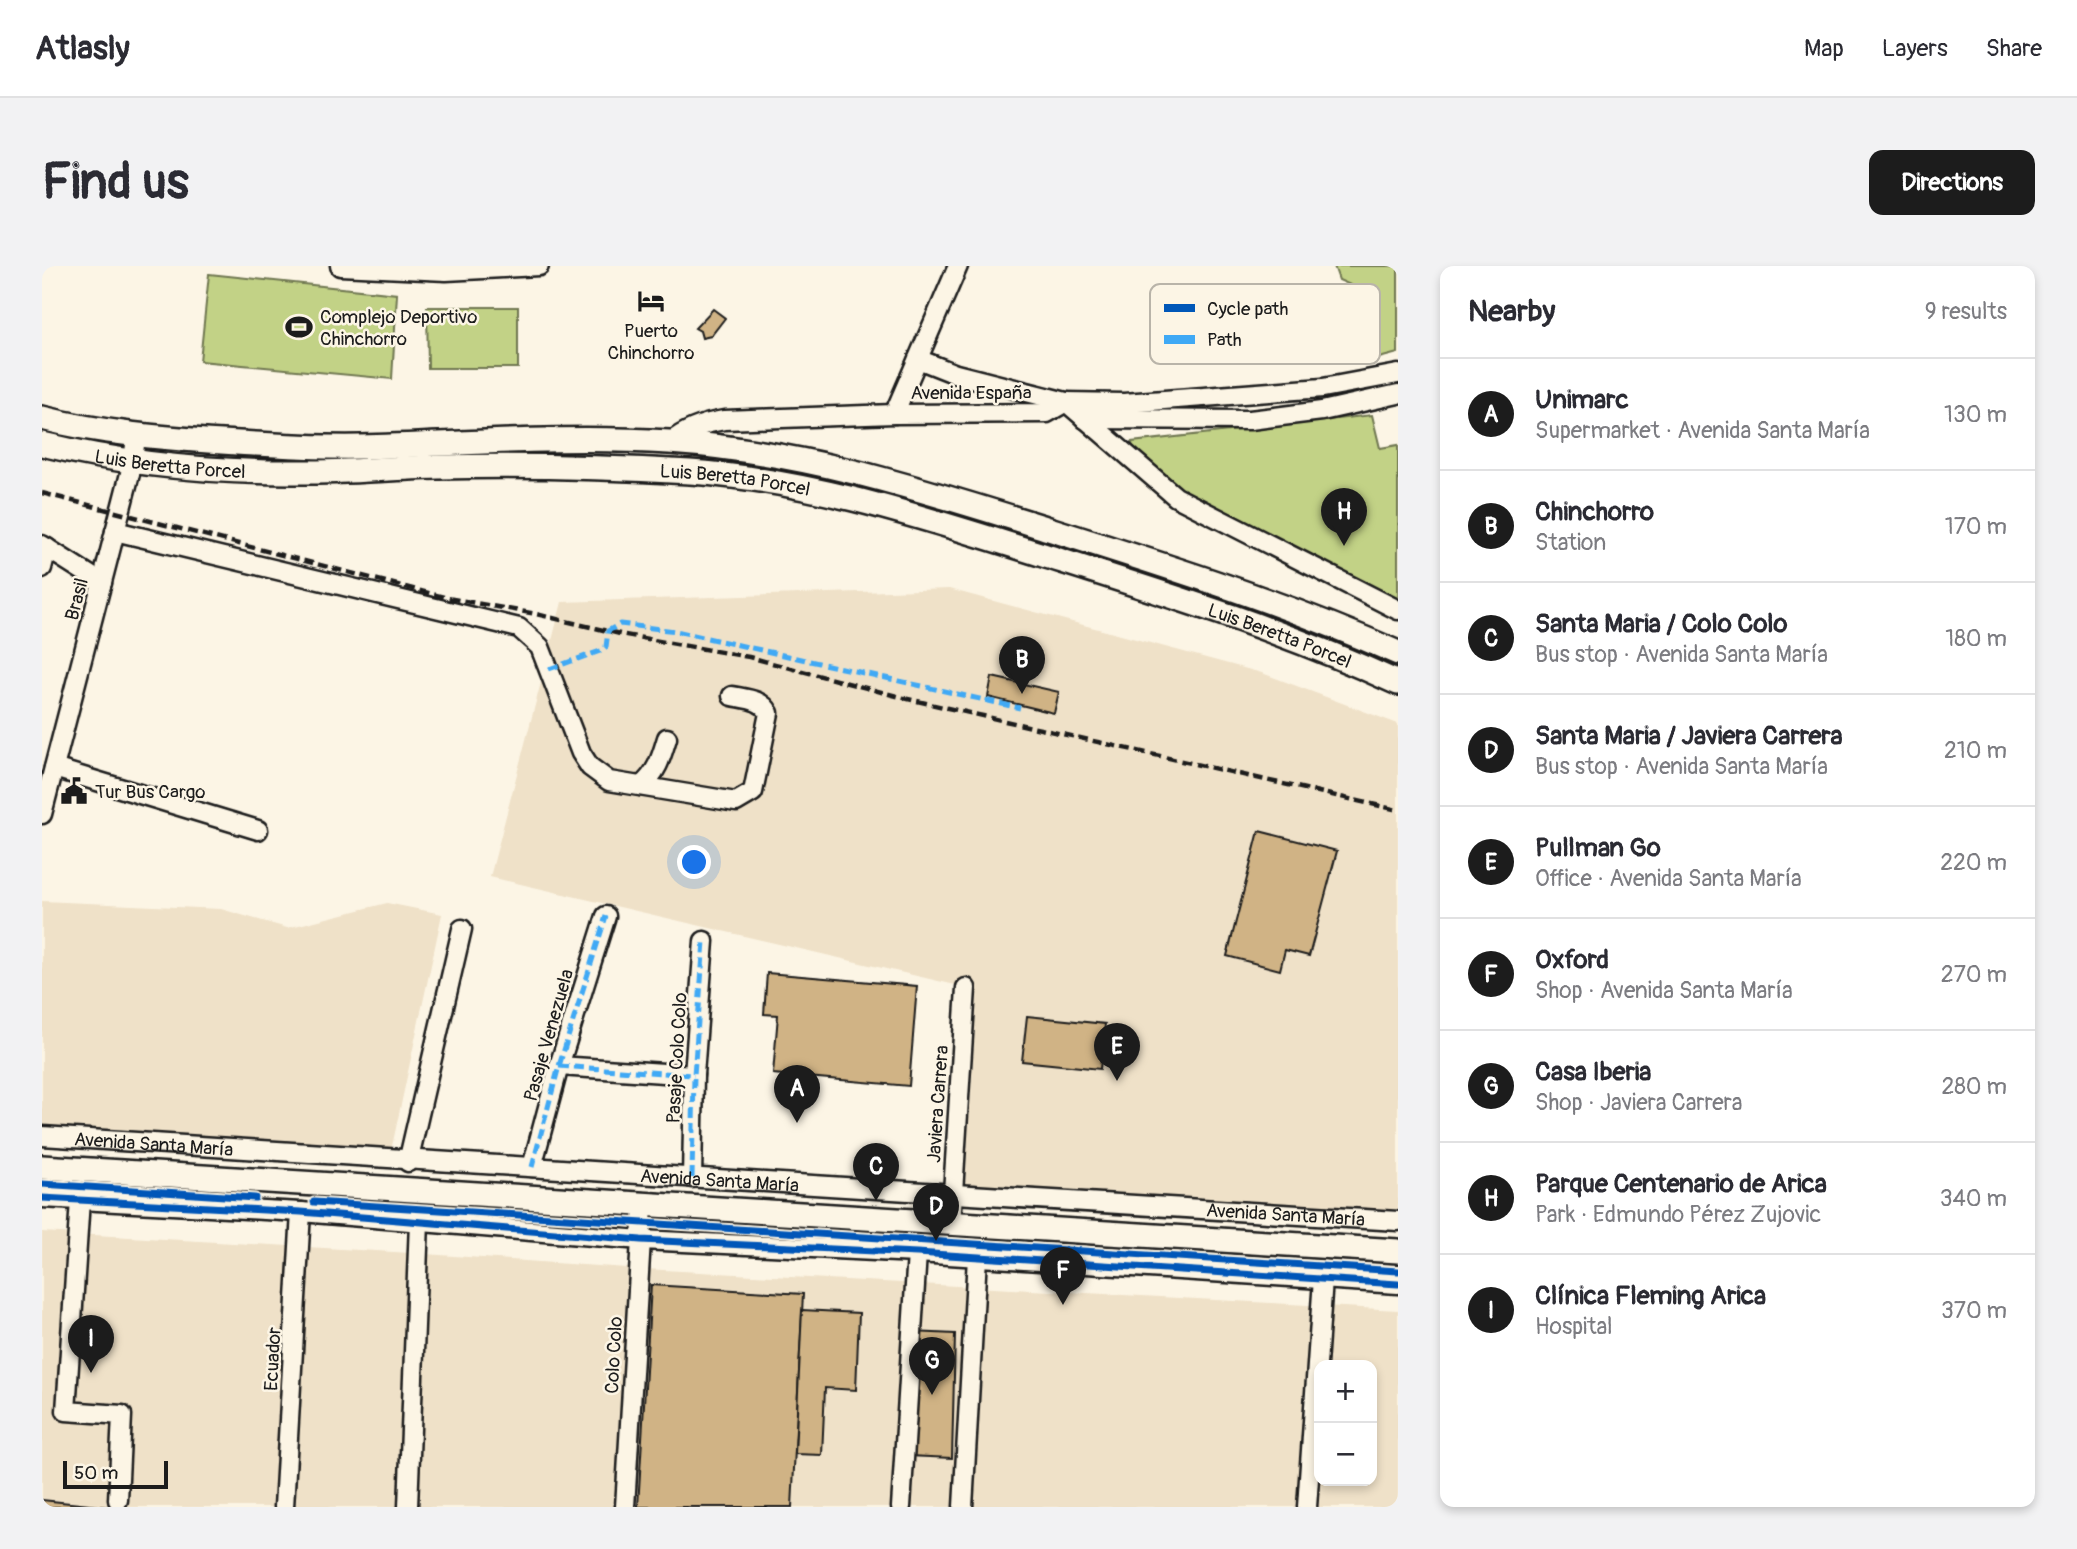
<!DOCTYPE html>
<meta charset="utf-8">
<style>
body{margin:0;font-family:Pangolin,sans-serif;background:#f2f2f3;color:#2b2b33}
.controls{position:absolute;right:21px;bottom:21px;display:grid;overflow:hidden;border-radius:14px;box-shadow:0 4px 10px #0003}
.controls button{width:63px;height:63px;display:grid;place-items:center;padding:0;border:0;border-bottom:2px solid #e1e1e2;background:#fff;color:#2b2b33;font:35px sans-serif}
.scale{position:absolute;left:21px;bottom:18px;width:105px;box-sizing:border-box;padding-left:7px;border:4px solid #1c1c1c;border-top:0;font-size:19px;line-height:24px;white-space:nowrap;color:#1c1c1c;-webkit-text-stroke:5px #fcf5e5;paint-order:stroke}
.you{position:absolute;left:653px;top:597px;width:24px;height:24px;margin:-18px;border:5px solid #fff;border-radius:50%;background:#1a73e8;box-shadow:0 0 0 10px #1a73e833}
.badge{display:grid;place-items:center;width:46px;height:46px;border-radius:50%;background:#1c1c1c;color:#fff;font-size:23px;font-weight:700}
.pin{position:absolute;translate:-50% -58px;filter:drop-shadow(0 2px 4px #0008)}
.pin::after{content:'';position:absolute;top:37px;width:24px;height:21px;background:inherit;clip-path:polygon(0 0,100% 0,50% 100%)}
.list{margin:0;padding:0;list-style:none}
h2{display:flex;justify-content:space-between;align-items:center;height:91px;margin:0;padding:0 28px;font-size:30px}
h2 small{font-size:23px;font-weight:400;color:#7c7c81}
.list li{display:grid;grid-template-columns:46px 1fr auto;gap:21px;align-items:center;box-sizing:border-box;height:112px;padding:0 28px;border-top:2px solid #e1e1e2}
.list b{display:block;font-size:26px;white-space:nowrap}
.list p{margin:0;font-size:23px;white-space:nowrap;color:#7c7c81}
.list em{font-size:23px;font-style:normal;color:#7c7c81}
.map{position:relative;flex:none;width:1356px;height:1241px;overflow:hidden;border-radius:14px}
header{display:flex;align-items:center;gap:42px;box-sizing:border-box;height:98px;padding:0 35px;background:#fff;border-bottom:2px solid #e1e1e2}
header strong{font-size:33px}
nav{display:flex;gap:38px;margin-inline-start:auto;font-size:24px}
.intro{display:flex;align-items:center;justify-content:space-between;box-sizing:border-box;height:168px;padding:0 42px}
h1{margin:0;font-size:49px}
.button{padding:18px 32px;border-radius:14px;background:#1c1c1c;color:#fff;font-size:24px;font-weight:700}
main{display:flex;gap:42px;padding:0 42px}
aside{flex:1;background:#fff;border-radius:14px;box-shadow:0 4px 10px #0003}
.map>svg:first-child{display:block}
.built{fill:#efe1c8;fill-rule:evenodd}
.green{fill:#c2d286;stroke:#6f7751;stroke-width:2}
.building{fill:#d0b385;stroke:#1c1c1c;stroke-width:2}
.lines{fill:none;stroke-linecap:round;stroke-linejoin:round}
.minor-casing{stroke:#1c1c1c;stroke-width:23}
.major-casing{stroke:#1c1c1c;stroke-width:28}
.minor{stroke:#fcf5e5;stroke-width:18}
.major{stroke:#fcf5e5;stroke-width:23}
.rail{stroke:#1c1c1c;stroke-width:4.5;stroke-dasharray:10 5;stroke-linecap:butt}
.quiet{stroke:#3fa9f5;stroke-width:5;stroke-dasharray:10 5;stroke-linecap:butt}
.cycleway-casing{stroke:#fcf5e5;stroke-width:11}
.cycleway{stroke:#0057b8;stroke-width:7}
.labels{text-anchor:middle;stroke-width:5;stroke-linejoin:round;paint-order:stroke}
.poi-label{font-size:19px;fill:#1c1c1c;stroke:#fcf5e5;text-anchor:start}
.street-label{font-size:19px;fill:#1c1c1c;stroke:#fcf5e5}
.key{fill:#fcf5e5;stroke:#b9b4a9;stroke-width:2}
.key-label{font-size:19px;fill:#1c1c1c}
</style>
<header>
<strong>Atlasly</strong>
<nav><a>Map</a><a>Layers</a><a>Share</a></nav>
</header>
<div class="intro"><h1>Find us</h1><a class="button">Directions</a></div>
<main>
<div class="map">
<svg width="1356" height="1241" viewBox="0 0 1356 1241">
<rect width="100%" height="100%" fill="#fcf5e5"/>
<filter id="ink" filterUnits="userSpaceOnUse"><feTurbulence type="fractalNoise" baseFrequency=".0143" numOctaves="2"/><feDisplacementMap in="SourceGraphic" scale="14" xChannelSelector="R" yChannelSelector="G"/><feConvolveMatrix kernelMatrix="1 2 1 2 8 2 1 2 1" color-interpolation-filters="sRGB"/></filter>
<g filter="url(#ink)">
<g class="built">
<polygon points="907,323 1220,407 1356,458 1356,944 923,918 935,724 448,611 520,336"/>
<polygon points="0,635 179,643 245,662 345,637 400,648 349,885 0,861"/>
<path d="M0,966L369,987L585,1002L1356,1044V1241H0ZM1277,1099H1330V1215H1277Z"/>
</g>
<g class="green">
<polygon points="1292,0 1356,0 1356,87 1337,92 1313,21 1297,14"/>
<polygon points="167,8 355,28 350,113 158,95"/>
<polygon points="385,41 476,41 476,102 386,102"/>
<polygon points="1330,149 1338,182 1356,179 1356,334 1141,225 1091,184 1090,176"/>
</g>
<g class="building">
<polygon points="671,43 683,52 669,70 660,72 658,65 653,62"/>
<polygon points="950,411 1017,426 1012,447 946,431"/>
<polygon points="1217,565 1295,585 1267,690 1243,684 1238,704 1185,690"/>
<polygon points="725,707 875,720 867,820 731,808 736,749 722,748"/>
<polygon points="985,750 1063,758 1058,803 980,795"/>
<polygon points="609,1019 761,1028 750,1241 596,1241"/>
<polygon points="760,1044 817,1047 814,1124 783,1122 780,1189 753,1188"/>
<polygon points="870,1066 913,1068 910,1192 866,1190"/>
<polygon points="0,1234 66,1241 0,1241"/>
</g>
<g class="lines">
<defs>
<g id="minor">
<polyline points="298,0 404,5 497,0"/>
<polyline points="876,93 914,108 1024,136 1134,231 1356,344"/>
<polyline points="852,148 916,0"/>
<polyline points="1043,153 1208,154 1280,145 1356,128"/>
<path d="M629,176C644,163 663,157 682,154L852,148L1005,147L1024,136L1082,137L1281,122L1356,108"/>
<path d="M73,265L477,362L498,381L539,487L548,501L567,515L694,536L711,526L727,447C720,433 704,433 690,430"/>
<polyline points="0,279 60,317"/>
<polyline points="0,302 5,282"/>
<polyline points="12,502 216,564"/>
<path d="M599,520C615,507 619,492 625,472"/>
<polyline points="0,548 91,196 94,170"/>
<polyline points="517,800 652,809"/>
<path id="s1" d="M0,870C452,902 904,927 1356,955"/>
<polyline points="366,896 420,663"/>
<polyline points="490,901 517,800 564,650"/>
<polyline points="650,912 652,809 662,675"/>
<polyline points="0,932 259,946 599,974 875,987 1356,1018"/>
<polyline points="38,934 24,1145 80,1149 76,1234"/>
<polyline points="909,958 924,722"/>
<polyline points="242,1241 259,946"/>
<polyline points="366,1241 377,956"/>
<polyline points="583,1241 601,940"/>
<polyline points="859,1241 875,987"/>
<polyline points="921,1241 935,991"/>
<polyline points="1265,1241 1281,1013"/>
</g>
<g id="major">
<path d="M0,152C59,167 119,172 180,176C226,179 273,182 319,181C422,178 524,169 627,176C762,185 879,223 1007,263C1125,300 1243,337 1356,387"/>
<path id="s2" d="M0,178C82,198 166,206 250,206C299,207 347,202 396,201C480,199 564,201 648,206C770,214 885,253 1001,289C1121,327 1241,364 1356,417"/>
<polyline points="0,901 1356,985"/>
</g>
</defs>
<use href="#minor" class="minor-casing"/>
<use href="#major" class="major-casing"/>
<use href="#minor" class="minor"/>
<use href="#major" class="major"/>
<polyline class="rail" points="0,227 406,332 494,348 578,368 707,391 866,433 1356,544"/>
<g class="quiet">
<polyline points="507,403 561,384 564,381 566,365 578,358 634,365 978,442"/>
<polyline points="517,800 652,809"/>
<polyline points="490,901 517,800 564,650"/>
<polyline points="650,912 652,809 662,675"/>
</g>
<defs>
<g id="cycleway">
<polyline points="0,918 213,932"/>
<polyline points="0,932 259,946 599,974 875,987 1356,1018"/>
<polyline points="272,936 1356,1005"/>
</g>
</defs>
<use href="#cycleway" class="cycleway-casing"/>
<use href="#cycleway" class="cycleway"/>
</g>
</g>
<defs>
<symbol id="hotel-bare" viewBox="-9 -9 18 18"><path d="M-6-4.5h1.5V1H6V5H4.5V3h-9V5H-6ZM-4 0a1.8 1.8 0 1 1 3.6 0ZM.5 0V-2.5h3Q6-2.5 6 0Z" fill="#1c1c1c" stroke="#fcf5e5" stroke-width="2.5" paint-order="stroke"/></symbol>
<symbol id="stadium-bare" viewBox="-9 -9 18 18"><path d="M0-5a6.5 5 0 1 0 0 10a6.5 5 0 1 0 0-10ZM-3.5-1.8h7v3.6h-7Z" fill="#1c1c1c" stroke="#fcf5e5" stroke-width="2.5" paint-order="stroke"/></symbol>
<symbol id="civic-bare" viewBox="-9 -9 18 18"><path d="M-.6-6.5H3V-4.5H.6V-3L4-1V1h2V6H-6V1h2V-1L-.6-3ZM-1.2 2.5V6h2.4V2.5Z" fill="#1c1c1c" stroke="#fcf5e5" stroke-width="2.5" paint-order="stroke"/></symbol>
</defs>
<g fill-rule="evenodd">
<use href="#hotel-bare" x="590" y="16" width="38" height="38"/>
<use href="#stadium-bare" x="238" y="42" width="38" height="38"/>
<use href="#civic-bare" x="13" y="506" width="38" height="38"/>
</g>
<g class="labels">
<g class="poi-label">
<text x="278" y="57">Complejo Deportivo<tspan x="278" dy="22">Chinchorro</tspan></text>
<text x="609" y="71" text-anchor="middle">Puerto<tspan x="609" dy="22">Chinchorro</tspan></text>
<text x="53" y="532">Tur Bus Cargo</text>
</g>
<g class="street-label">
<text x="929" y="133">Avenida España</text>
<text dy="7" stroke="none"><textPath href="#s2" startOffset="130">Luis Beretta Porcel</textPath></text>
<text dy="7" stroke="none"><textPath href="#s2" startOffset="696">Luis Beretta Porcel</textPath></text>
<text transform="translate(34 333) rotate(-75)" y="7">Brasil</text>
<text dy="7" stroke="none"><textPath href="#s2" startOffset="1264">Luis Beretta Porcel</textPath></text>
<text transform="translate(506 769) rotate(-74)" y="7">Pasaje Venezuela</text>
<text transform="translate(634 792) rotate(-87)" y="7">Pasaje Colo Colo</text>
<text transform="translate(895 838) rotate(-86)" y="7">Javiera Carrera</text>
<text dy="7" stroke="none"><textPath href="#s1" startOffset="112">Avenida Santa María</textPath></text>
<text dy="7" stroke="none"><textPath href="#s1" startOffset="679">Avenida Santa María</textPath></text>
<text dy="7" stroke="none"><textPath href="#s1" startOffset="1246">Avenida Santa María</textPath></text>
<text transform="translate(571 1089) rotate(-87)" y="7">Colo Colo</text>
<text transform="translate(230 1093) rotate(-87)" y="7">Ecuador</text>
</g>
</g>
<rect x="1108" y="18" width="230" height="80" rx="10" class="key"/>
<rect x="1122" y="38" width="31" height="8" fill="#0057b8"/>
<rect x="1122" y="69" width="31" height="9" fill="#3fa9f5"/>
<g class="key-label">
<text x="1165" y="49">Cycle path</text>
<text x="1165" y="80">Path</text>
</g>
</svg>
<div class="controls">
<button>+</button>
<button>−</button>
</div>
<div class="scale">50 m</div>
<div class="you"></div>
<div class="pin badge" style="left:755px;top:857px">A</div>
<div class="pin badge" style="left:980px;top:428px">B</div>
<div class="pin badge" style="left:834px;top:935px">C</div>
<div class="pin badge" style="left:894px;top:975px">D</div>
<div class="pin badge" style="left:1075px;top:815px">E</div>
<div class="pin badge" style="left:1021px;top:1039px">F</div>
<div class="pin badge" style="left:890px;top:1129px">G</div>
<div class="pin badge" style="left:1302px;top:280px">H</div>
<div class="pin badge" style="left:49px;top:1107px">I</div>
</div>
<aside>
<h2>Nearby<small>9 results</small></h2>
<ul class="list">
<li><span class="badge">A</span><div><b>Unimarc</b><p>Supermarket · Avenida Santa María</p></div><em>130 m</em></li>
<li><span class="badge">B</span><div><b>Chinchorro</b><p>Station</p></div><em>170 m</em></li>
<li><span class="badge">C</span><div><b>Santa Maria / Colo Colo</b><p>Bus stop · Avenida Santa María</p></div><em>180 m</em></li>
<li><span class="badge">D</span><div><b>Santa Maria / Javiera Carrera</b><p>Bus stop · Avenida Santa María</p></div><em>210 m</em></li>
<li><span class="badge">E</span><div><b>Pullman Go</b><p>Office · Avenida Santa María</p></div><em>220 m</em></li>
<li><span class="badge">F</span><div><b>Oxford</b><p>Shop · Avenida Santa María</p></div><em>270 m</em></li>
<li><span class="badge">G</span><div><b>Casa Iberia</b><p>Shop · Javiera Carrera</p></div><em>280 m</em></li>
<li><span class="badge">H</span><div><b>Parque Centenario de Arica</b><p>Park · Edmundo Pérez Zujovic</p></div><em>340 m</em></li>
<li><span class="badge">I</span><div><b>Clínica Fleming Arica</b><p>Hospital</p></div><em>370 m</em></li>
</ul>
</aside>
</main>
